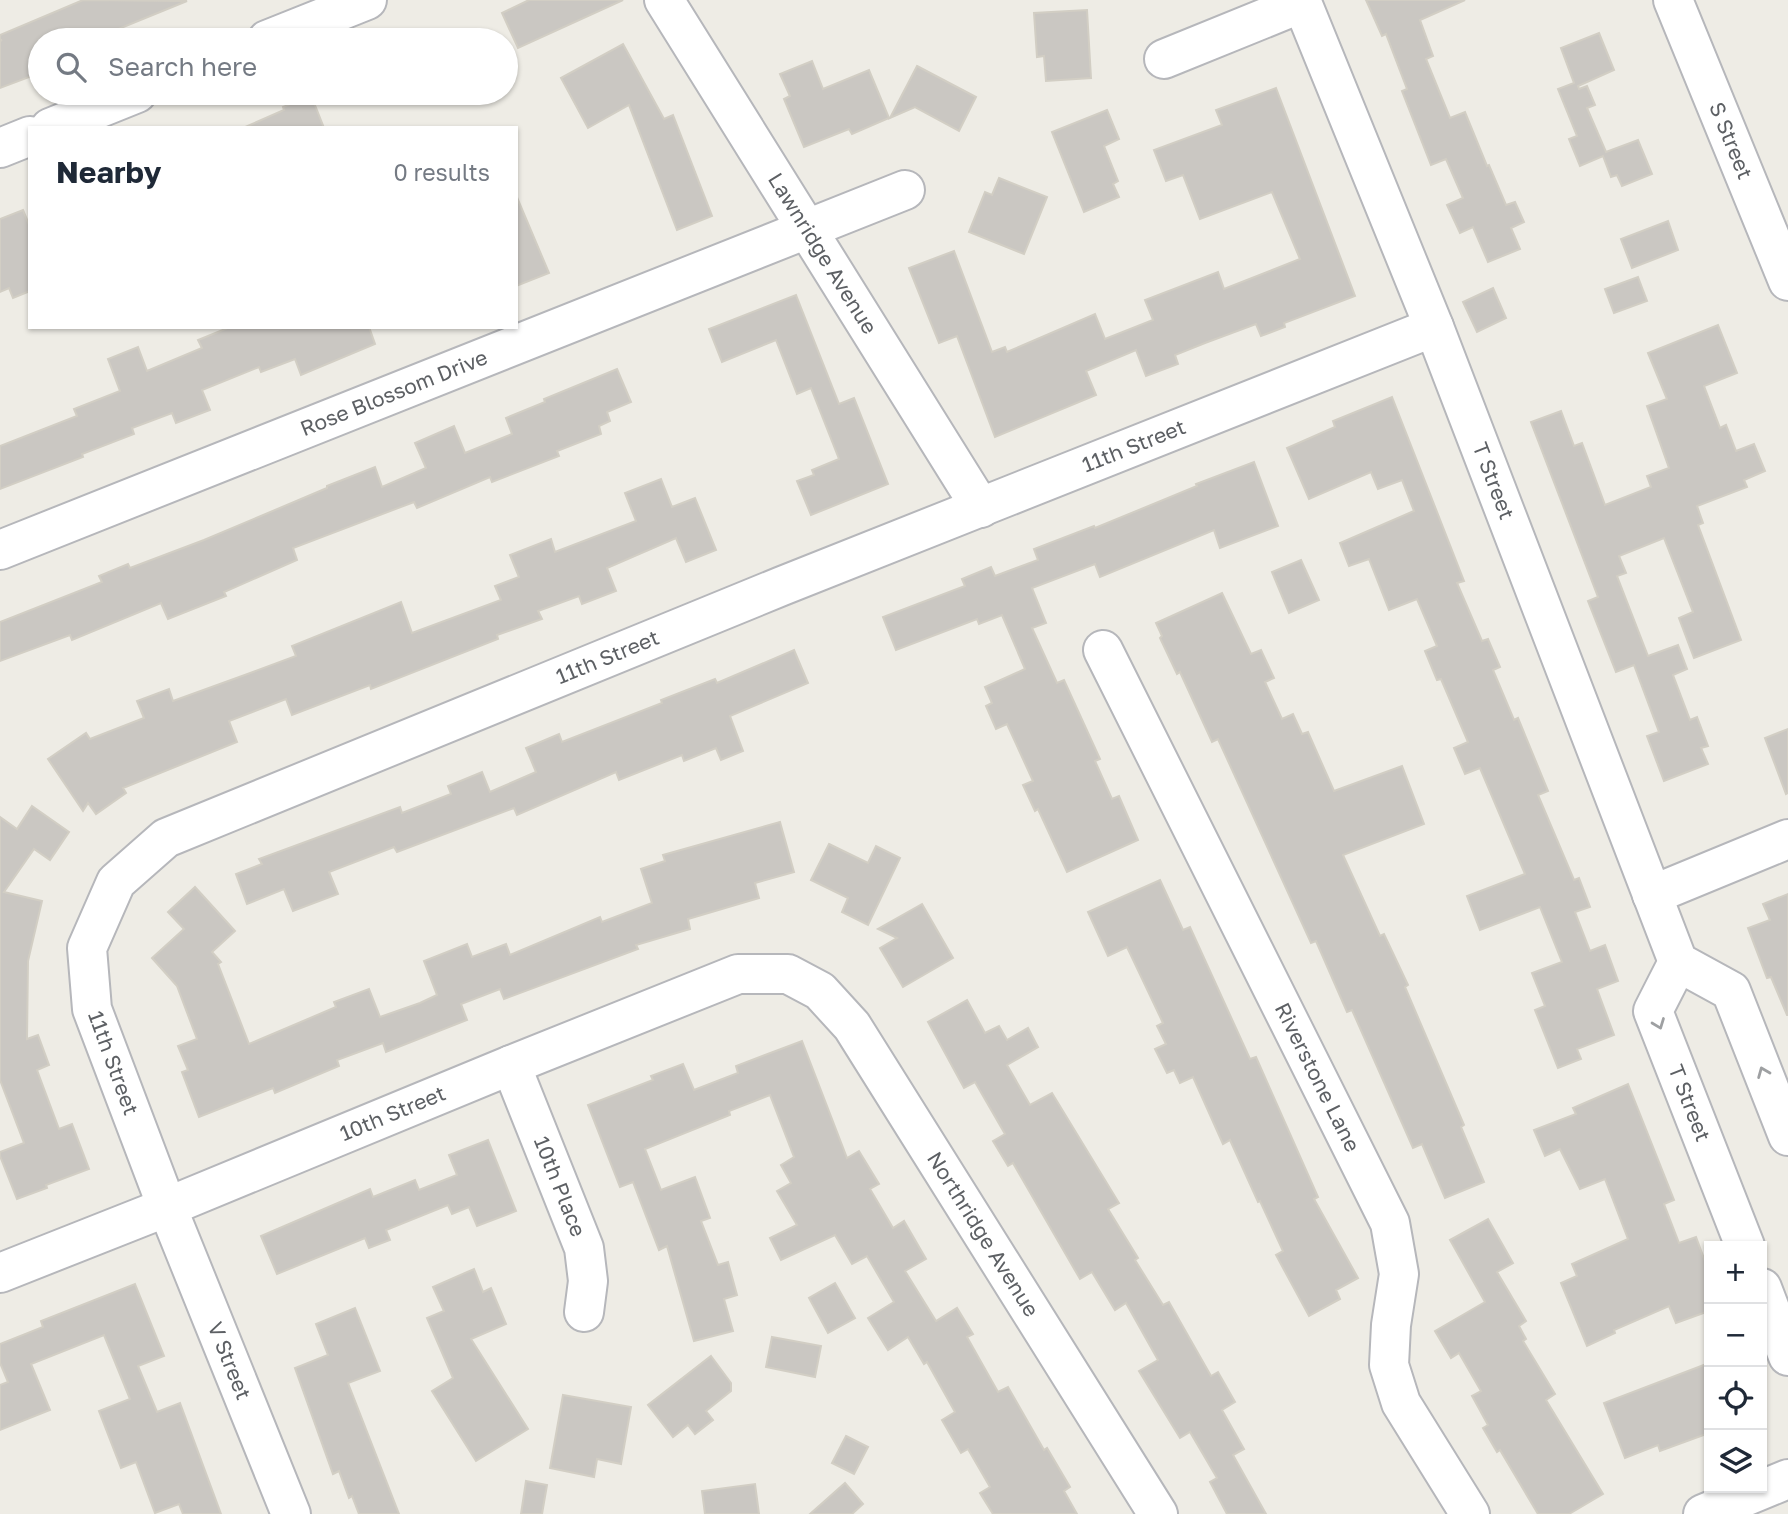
<!DOCTYPE html>
<meta charset="utf-8">
<style>
body{margin:0;font-family:"Golos Text",sans-serif;background:#f6f6f7;color:#1f2937}
.controls{position:absolute;right:21px;bottom:21px;display:grid;overflow:hidden;border-radius:0px;box-shadow:0 2px 5px #0004}
.controls button{width:63px;height:63px;display:grid;place-items:center;padding:0;border:0;border-bottom:2px solid #e0e1e3;background:#fff;color:#1f2937;font:35px sans-serif}
.list{margin:0;padding:0;list-style:none}
h2{display:flex;justify-content:space-between;align-items:center;height:91px;margin:0;padding:0 28px;font-size:30px}
h2 small{font-size:23px;font-weight:400;color:#747a83}
.icon{flex:none;width:38px;height:38px;fill:none;stroke:currentColor;stroke-width:2;stroke-linecap:round;stroke-linejoin:round}
.map{position:relative;flex:none;width:1788px;height:1514px;overflow:hidden}
.search{position:absolute;background:#fff;box-shadow:0 2px 5px #0004;left:28px;top:28px;width:490px;height:77px;display:flex;align-items:center;gap:18px;box-sizing:border-box;padding:0 24px;border-radius:38px;color:#747a83;font-size:26px}
.panel{position:absolute;background:#fff;box-shadow:0 2px 5px #0004;left:28px;top:126px;width:490px;height:203px;border-radius:0px}
.map>svg:first-child{display:block}
.building{fill:#cac7c2;stroke:#d2cec4;stroke-width:2}
.lines{fill:none;stroke-linecap:round;stroke-linejoin:round}
.minor-casing{stroke:#b6b7bb;stroke-width:42}
.minor{stroke:#fff;stroke-width:38}
.oneway{stroke:#9ea0a2}
.labels{text-anchor:middle;stroke-width:7;stroke-linejoin:round;paint-order:stroke}
.street-label{font-size:21px;fill:#5d6064;stroke:#fff}
</style>
<div class="map">
<svg width="1788" height="1514" viewBox="0 0 1788 1514">
<rect width="100%" height="100%" fill="#eeece5"/>
<g class="building">
<polygon points="83,0 187,1 111,32 114,40 40,40 40,66 30,70 32,76 0,88 0,41 2,40 0,40 0,35"/>
<polygon points="529,0 623,0 518,48 502,13"/>
<polygon points="1366,0 1465,0 1420,20 1433,56 1426,59 1450,118 1465,112 1487,166 1489,165 1506,205 1515,202 1524,222 1511,228 1520,249 1488,262 1473,227 1460,233 1447,205 1463,198 1446,159 1431,165 1402,91 1407,89 1386,34 1382,36"/>
<polygon points="1087,10 1091,78 1046,81 1044,56 1037,57 1034,13"/>
<polygon points="1599,33 1614,70 1578,86 1579,89 1587,86 1595,105 1587,108 1606,152 1638,140 1652,174 1622,186 1617,175 1611,177 1603,156 1580,166 1569,139 1577,136 1558,89 1574,83 1561,48"/>
<polygon points="623,44 664,119 673,115 712,216 677,230 629,105 588,128 561,78"/>
<polygon points="812,61 823,89 869,70 889,118 852,134 849,129 804,147 784,99 790,96 780,74"/>
<polygon points="917,66 976,97 959,131 915,107 890,118"/>
<polygon points="1276,88 1355,296 1284,323 1285,327 1261,336 1256,324 1205,343 1175,355 1178,364 1146,376 1136,350 1086,371 1096,395 995,437 957,336 939,343 909,268 954,251 992,352 1005,347 1007,352 1095,314 1105,339 1153,320 1145,300 1218,272 1224,289 1300,259 1272,192 1200,219 1183,175 1166,181 1154,150 1222,125 1216,110"/>
<polygon points="311,95 324,128 243,128 284,110 283,107"/>
<polygon points="1107,110 1119,139 1104,146 1118,181 1113,184 1119,197 1084,212 1052,132"/>
<polygon points="999,178 1047,197 1024,254 969,232 985,192 992,195"/>
<polygon points="516,195 549,273 516,286"/>
<polygon points="23,210 30,227 30,291 13,298 9,288 0,292 0,219"/>
<polygon points="1668,221 1678,250 1632,268 1621,239"/>
<polygon points="1638,277 1647,301 1614,313 1605,289"/>
<polygon points="1493,288 1506,318 1477,332 1463,302"/>
<polygon points="796,295 839,404 854,398 888,484 811,515 797,481 814,475 812,470 839,459 811,388 797,394 776,340 722,362 709,329"/>
<polygon points="1718,325 1737,373 1704,386 1720,428 1726,425 1736,451 1754,444 1765,471 1744,480 1747,487 1697,506 1703,523 1698,525 1741,640 1694,658 1679,618 1693,612 1664,538 1619,556 1626,573 1617,576 1648,656 1678,645 1687,669 1673,675 1690,720 1697,717 1708,746 1701,748 1708,764 1664,781 1647,736 1659,732 1634,665 1616,672 1588,601 1598,597 1531,422 1561,411 1574,446 1582,443 1605,505 1651,487 1647,476 1669,468 1647,406 1667,399 1648,353"/>
<polygon points="230,327 369,327 375,344 301,375 295,359 261,372 259,367 202,390 210,410 176,423 172,413 132,428 134,434 82,454 83,457 0,489 0,446 77,416 74,409 120,391 108,359 138,347 147,371 202,348 198,340"/>
<polygon points="617,369 631,402 607,412 610,421 599,426 601,434 557,451 559,456 492,482 490,477 417,508 414,502 293,548 297,560 224,592 226,596 168,619 161,603 72,640 70,635 0,661 0,622 102,582 99,576 128,564 130,568 204,540 327,488 327,486 375,467 382,487 426,468 415,443 454,426 465,453 512,434 506,418 545,402 544,399"/>
<polygon points="1392,397 1464,581 1457,583 1482,641 1488,639 1500,667 1493,670 1514,720 1518,718 1548,791 1538,795 1574,880 1579,878 1590,907 1575,912 1590,951 1605,945 1618,981 1597,989 1614,1035 1577,1049 1581,1059 1558,1068 1535,1010 1545,1006 1532,973 1562,962 1540,907 1480,930 1467,896 1525,874 1480,768 1465,774 1454,748 1468,742 1441,679 1437,680 1425,651 1437,646 1417,599 1389,610 1369,559 1349,566 1340,543 1414,511 1402,480 1378,489 1371,472 1309,499 1287,448 1335,427 1333,421"/>
<polygon points="1254,462 1278,526 1220,548 1214,530 1100,577 1095,564 1032,588 1046,623 1032,628 1057,683 1064,680 1100,759 1095,761 1112,799 1119,796 1138,840 1067,872 1038,809 1035,811 1023,785 1033,781 1007,724 996,729 986,706 992,703 985,687 1025,669 1002,615 979,624 977,619 896,650 883,617 965,586 962,579 991,567 995,576 1038,560 1034,549 1094,526 1095,528 1197,486 1196,484"/>
<polygon points="661,479 672,507 695,498 716,550 686,562 676,538 607,568 616,591 582,604 579,596 538,611 542,619 497,635 498,639 371,689 370,685 292,715 286,699 229,721 237,742 123,788 126,793 96,814 88,803 83,811 48,759 86,733 90,739 144,718 137,701 169,689 173,701 242,676 296,656 292,646 401,602 412,633 501,600 495,586 519,577 510,555 551,539 555,552 636,521 625,493"/>
<polygon points="1301,560 1319,600 1289,613 1272,572"/>
<polygon points="1222,593 1251,654 1261,650 1274,678 1265,682 1282,719 1293,714 1302,734 1308,732 1334,791 1402,766 1424,824 1343,855 1380,936 1384,934 1408,985 1405,987 1464,1125 1461,1127 1484,1182 1445,1198 1422,1144 1413,1148 1352,1010 1347,1012 1316,941 1311,943 1218,739 1212,742 1180,672 1177,674 1160,638 1162,636 1156,623"/>
<polygon points="794,650 808,683 730,716 743,751 721,760 716,748 684,761 682,755 619,780 616,772 517,815 514,808 397,852 394,847 329,872 338,894 293,911 284,889 247,904 236,874 262,864 259,859 400,807 402,813 451,794 448,786 482,772 490,792 536,772 526,748 559,734 562,742 662,703 661,700 715,679 717,683"/>
<polygon points="1788,729 1788,793 1786,794 1765,738"/>
<polygon points="32,806 69,832 50,860 34,849 4,892 42,901 28,961 27,1039 38,1035 49,1065 37,1070 59,1129 72,1124 89,1169 46,1185 47,1188 17,1199 0,1156 0,1152 24,1143 0,1080 0,817 17,829"/>
<polygon points="780,822 794,872 755,883 759,898 688,919 690,929 636,945 638,949 504,999 500,989 461,1004 467,1020 386,1052 383,1043 337,1060 339,1066 275,1093 273,1088 199,1117 182,1072 188,1070 178,1046 197,1039 177,986 152,958 184,929 168,912 195,887 235,931 212,952 221,962 218,964 249,1044 336,1007 334,1002 369,989 380,1017 420,1003 437,995 424,961 467,944 472,957 506,944 510,955 600,917 602,922 652,903 641,869 665,861 663,855"/>
<polygon points="829,844 868,863 876,846 900,858 868,925 842,912 848,898 811,880"/>
<polygon points="1160,880 1183,930 1190,927 1250,1059 1256,1057 1318,1197 1314,1199 1358,1278 1336,1290 1340,1299 1309,1316 1276,1255 1283,1251 1260,1201 1258,1202 1230,1140 1223,1144 1193,1077 1180,1083 1174,1070 1167,1073 1155,1049 1166,1044 1157,1026 1163,1023 1127,947 1108,956 1088,912"/>
<polygon points="1788,894 1788,1015 1787,1015 1771,977 1767,978 1748,928 1770,920 1763,904"/>
<polygon points="922,904 953,958 903,987 880,948 897,938 878,929"/>
<polygon points="967,1000 985,1033 999,1026 1007,1040 1028,1028 1038,1047 1007,1065 1030,1105 1052,1093 1119,1203 1108,1209 1138,1258 1135,1260 1163,1305 1169,1302 1211,1376 1218,1372 1235,1402 1222,1410 1244,1449 1233,1455 1266,1514 1227,1514 1210,1482 1217,1478 1190,1432 1180,1438 1139,1371 1158,1360 1126,1303 1115,1310 1092,1272 1080,1279 1013,1163 1008,1166 993,1141 1005,1134 975,1082 964,1088 928,1022"/>
<polygon points="802,1041 847,1158 859,1151 879,1184 870,1189 893,1228 904,1221 926,1259 905,1271 936,1321 957,1308 973,1334 967,1337 998,1392 1008,1387 1044,1450 1047,1448 1070,1487 1064,1491 1077,1514 993,1514 980,1493 990,1487 968,1449 961,1453 942,1420 955,1412 927,1362 924,1364 908,1337 888,1350 868,1318 894,1302 867,1256 852,1264 835,1235 781,1260 770,1238 797,1225 777,1191 791,1183 781,1165 794,1157 770,1095 729,1111 730,1115 645,1149 661,1190 695,1177 710,1218 701,1221 718,1265 728,1262 737,1295 724,1299 733,1331 694,1341 667,1246 659,1250 633,1182 620,1187 588,1105 653,1080 651,1076 683,1064 694,1090 738,1073 736,1066"/>
<polygon points="1628,1084 1674,1200 1664,1204 1679,1243 1696,1237 1709,1272 1709,1311 1676,1323 1669,1306 1614,1330 1615,1333 1587,1346 1561,1283 1577,1276 1572,1264 1628,1239 1605,1179 1580,1189 1560,1149 1545,1156 1534,1130 1576,1114 1573,1108"/>
<polygon points="488,1140 516,1211 477,1226 469,1207 452,1214 448,1205 386,1230 390,1240 369,1248 365,1238 277,1274 261,1236 370,1189 373,1197 415,1180 419,1190 457,1175 449,1155"/>
<polygon points="1488,1219 1513,1263 1497,1272 1526,1321 1519,1326 1526,1339 1523,1341 1555,1394 1546,1400 1603,1494 1569,1514 1538,1514 1500,1450 1497,1452 1483,1428 1488,1425 1472,1396 1481,1391 1459,1353 1451,1358 1435,1331 1485,1302 1450,1240"/>
<polygon points="474,1269 483,1292 491,1288 506,1324 471,1339 528,1429 476,1461 432,1391 453,1378 427,1318 444,1311 433,1287"/>
<polygon points="835,1283 855,1318 828,1333 809,1298"/>
<polygon points="135,1284 164,1356 138,1366 157,1412 180,1403 221,1514 183,1514 179,1504 155,1513 136,1462 121,1468 99,1411 130,1399 104,1335 31,1364 50,1410 0,1430 0,1385 8,1382 0,1363 0,1344 43,1327 41,1321"/>
<polygon points="355,1308 380,1371 348,1383 399,1514 359,1514 352,1496 349,1498 339,1471 333,1474 295,1368 328,1355 316,1324"/>
<polygon points="772,1337 821,1346 815,1377 766,1367"/>
<polygon points="711,1356 731,1383 731,1391 706,1411 713,1420 695,1434 688,1425 673,1437 648,1405"/>
<polygon points="1709,1363 1709,1433 1660,1451 1658,1445 1625,1458 1604,1403"/>
<polygon points="563,1395 631,1407 621,1464 597,1459 594,1477 550,1468"/>
<polygon points="846,1436 868,1447 854,1474 832,1463"/>
<polygon points="526,1481 547,1485 542,1514 521,1514"/>
<polygon points="845,1483 863,1504 852,1514 810,1514"/>
<polygon points="755,1484 759,1514 705,1514 702,1491"/>
</g>
<g class="lines">
<defs>
<g id="minor">
<path id="s1" d="M664,0L981,508"/>
<path id="s2" d="M1301,0L1434,327L1678,962L1731,991L1788,1136"/>
<path id="s3" d="M1673,0L1788,281"/>
<polyline points="267,40 367,0"/>
<polyline points="1164,59 1302,3"/>
<polyline points="50,128 137,93"/>
<polyline points="0,148 30,136"/>
<path id="s4" d="M0,550L905,190"/>
<path id="s5" d="M1103,650L1390,1223L1399,1274L1391,1325L1389,1365L1401,1403L1470,1514"/>
<polyline points="1652,895 1788,839"/>
<path id="s6" d="M1678,962L1653,1011L1745,1246"/>
<path id="s7" d="M511,1065L584,1248L588,1281L584,1312"/>
<path id="s8" d="M0,1273L167,1207L511,1065L738,974H788L820,991L852,1026L1158,1514"/>
<polyline points="1762,1288 1788,1356"/>
<path id="s9" d="M291,1514L167,1207L92,1009L87,948L116,882L166,838L782,586L1434,327"/>
<polyline points="1703,1514 1788,1479"/>
</g>
</defs>
<use href="#minor" class="minor-casing"/>
<use href="#minor" class="minor"/>
</g>
<defs><path id="oneway-chevron" d="M-2-3.5L2.5 0L-2 3.5" fill="none" stroke-width="1.6" stroke-linecap="round" stroke-linejoin="round" transform="scale(1.75)"/></defs>
<g class="oneway">
<use href="#oneway-chevron" transform="translate(1659 1024) rotate(69)"/>
<use href="#oneway-chevron" transform="translate(1763 1072) rotate(-112)"/>
</g>
<g class="labels">
<g class="street-label">
<text dy="7" stroke="none"><textPath href="#s3" startOffset="152">S Street</textPath></text>
<text dy="7" stroke="none"><textPath href="#s1" startOffset="299">Lawnridge Avenue</textPath></text>
<text dy="7" stroke="none"><textPath href="#s4" startOffset="424">Rose Blossom Drive</textPath></text>
<text dy="7" stroke="none"><textPath href="#s9" startOffset="1787">11th Street</textPath></text>
<text dy="7" stroke="none"><textPath href="#s2" startOffset="518">T Street</textPath></text>
<text dy="7" stroke="none"><textPath href="#s9" startOffset="1220">11th Street</textPath></text>
<text transform="translate(113 1063) rotate(70)" y="7">11th Street</text>
<text dy="7" stroke="none"><textPath href="#s5" startOffset="478">Riverstone Lane</textPath></text>
<text dy="7" stroke="none"><textPath href="#s6" startOffset="154">T Street</textPath></text>
<text dy="7" stroke="none"><textPath href="#s8" startOffset="424">10th Street</textPath></text>
<text dy="7" stroke="none"><textPath href="#s7" startOffset="131">10th Place</textPath></text>
<text dy="7" stroke="none"><textPath href="#s8" startOffset="1176">Northridge Avenue</textPath></text>
<text transform="translate(229 1361) rotate(68)" y="7">V Street</text>
</g>
</g>
</svg>
<div class="controls">
<button>+</button>
<button>−</button>
<button><svg class="icon" aria-label="locate" viewBox="0 0 24 24"><circle cx="12" cy="12" r="6"/><path d="M12 2v4M12 18v4M2 12h4M18 12h4"/></svg></button>
<button><svg class="icon" aria-label="layers" viewBox="0 0 24 24"><path d="M12 4l9 5-9 5-9-5zM3 14l9 5 9-5"/></svg></button>
</div>
<div class="search"><svg class="icon" aria-label="search" viewBox="0 0 24 24"><circle cx="10" cy="10" r="6"/><path d="M15 15l6 6"/></svg>Search here</div>
<section class="panel">
<h2>Nearby<small>0 results</small></h2>
<ul class="list">
</ul>
</section>
</div>
